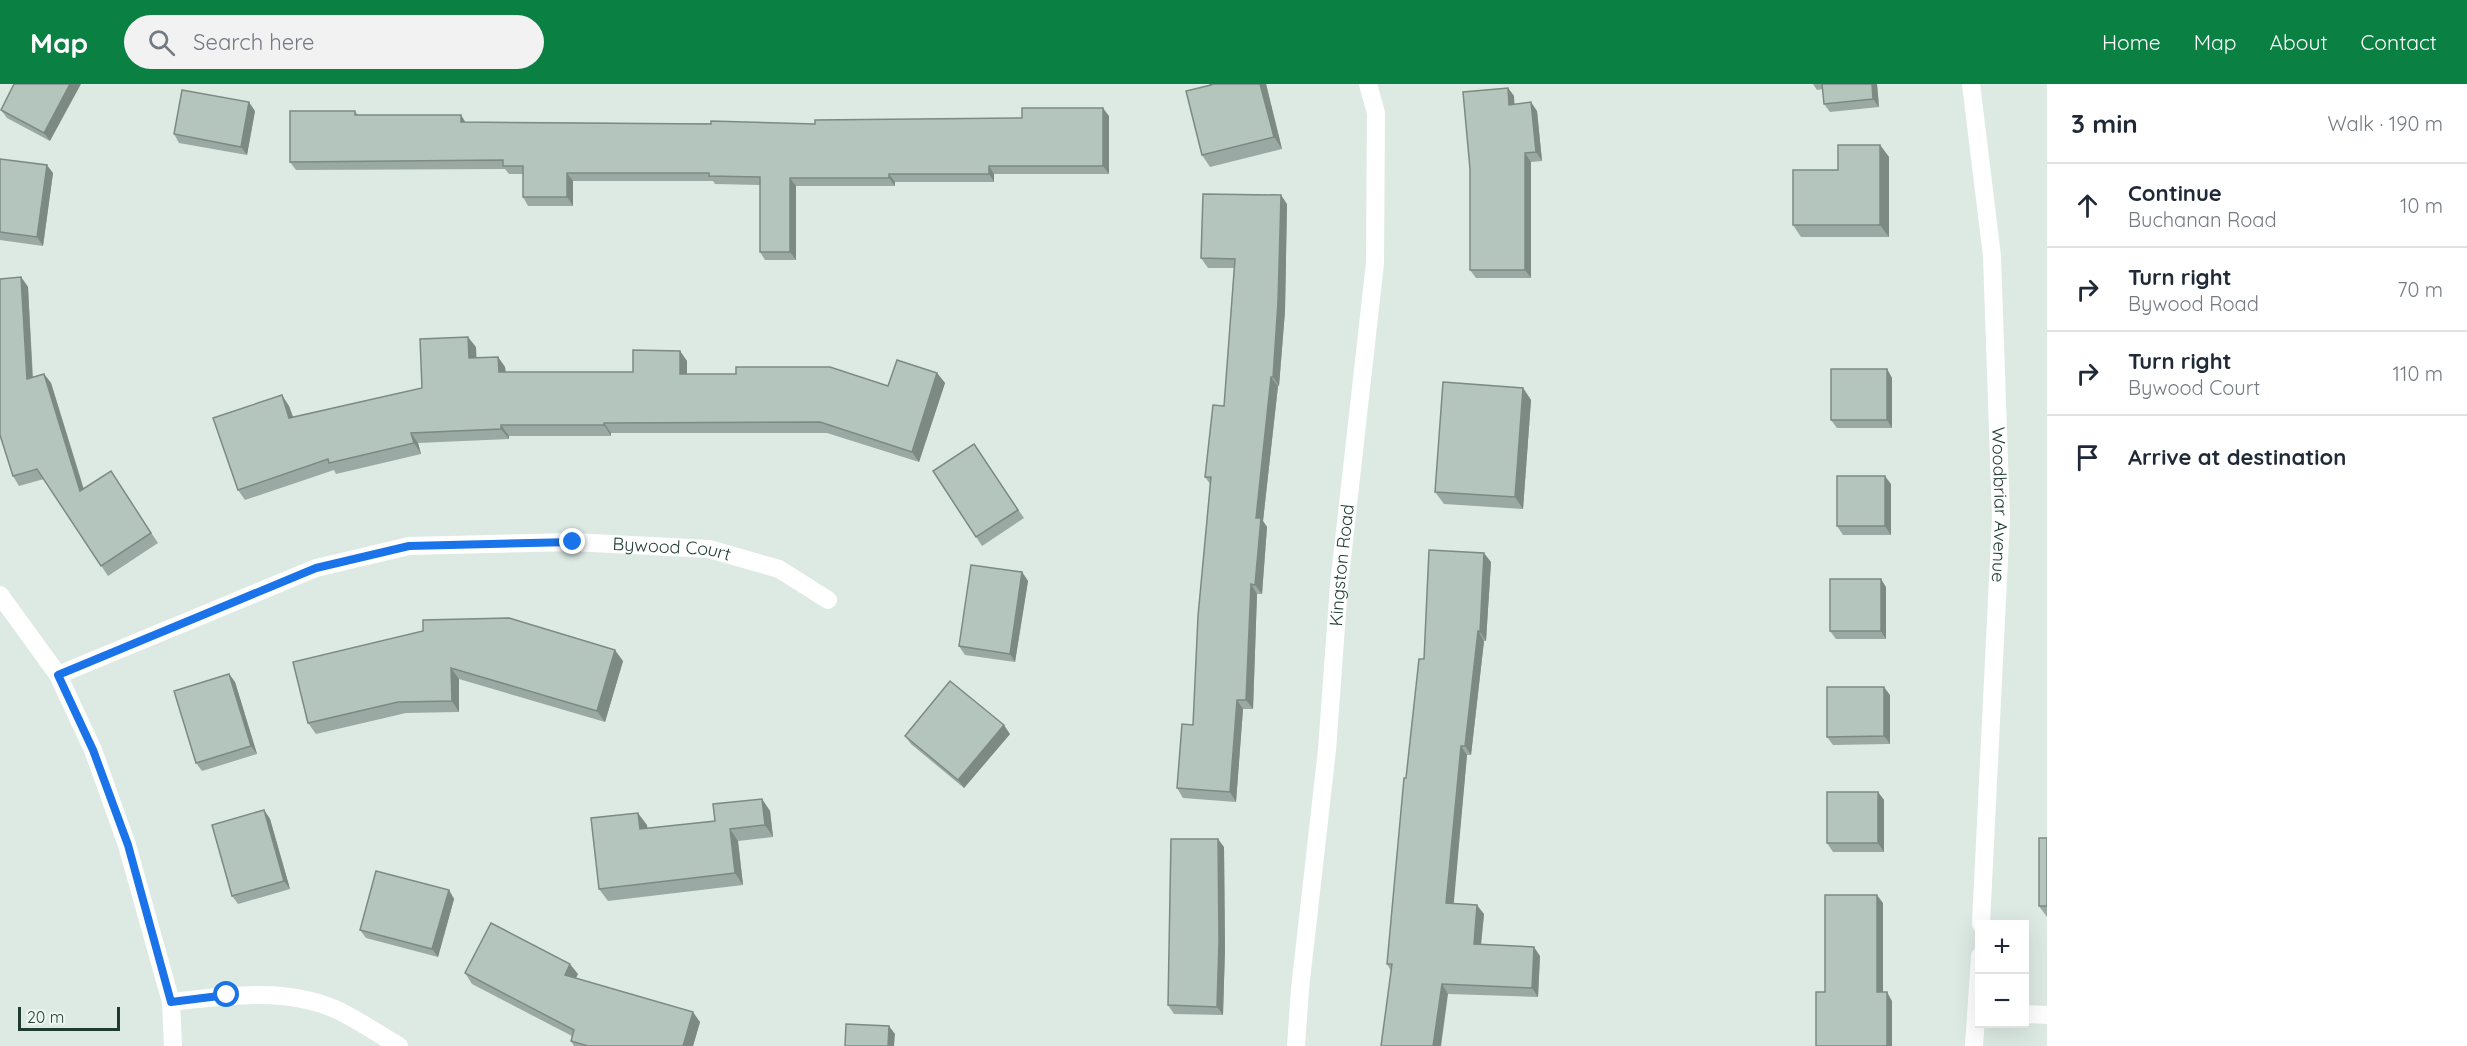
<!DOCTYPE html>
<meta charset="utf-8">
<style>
body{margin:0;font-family:Quicksand,sans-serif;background:#f2f2f3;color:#1f2937}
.controls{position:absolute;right:18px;bottom:18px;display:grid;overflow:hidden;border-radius:0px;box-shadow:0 6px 24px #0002}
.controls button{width:54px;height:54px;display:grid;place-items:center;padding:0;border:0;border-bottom:2px solid #e0e1e3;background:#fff;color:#1f2937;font:30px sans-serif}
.scale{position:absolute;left:18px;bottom:15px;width:102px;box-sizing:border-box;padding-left:6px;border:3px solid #1e3b32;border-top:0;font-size:16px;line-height:21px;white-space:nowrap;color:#1e3b32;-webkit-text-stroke:4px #eef7f2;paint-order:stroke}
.stop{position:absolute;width:18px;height:18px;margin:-14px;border:4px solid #1a73e8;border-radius:50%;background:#fff}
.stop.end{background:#1a73e8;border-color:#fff;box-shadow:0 2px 6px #0008}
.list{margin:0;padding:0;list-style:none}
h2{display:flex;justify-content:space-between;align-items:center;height:78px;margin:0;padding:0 24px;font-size:26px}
h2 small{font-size:20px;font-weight:400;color:#747a83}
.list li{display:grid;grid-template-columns:39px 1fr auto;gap:18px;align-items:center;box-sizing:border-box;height:84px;padding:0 24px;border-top:2px solid #e0e1e3}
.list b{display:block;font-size:22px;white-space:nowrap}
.list p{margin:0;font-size:20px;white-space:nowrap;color:#747a83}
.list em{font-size:20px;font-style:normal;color:#747a83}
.icon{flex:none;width:33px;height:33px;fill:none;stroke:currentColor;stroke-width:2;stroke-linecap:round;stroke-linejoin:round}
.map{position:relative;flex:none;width:2047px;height:962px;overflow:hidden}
header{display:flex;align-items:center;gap:36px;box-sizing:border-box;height:84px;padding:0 30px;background:#0b8043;color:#fff}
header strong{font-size:28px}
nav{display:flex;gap:33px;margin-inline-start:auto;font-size:21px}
.search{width:420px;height:54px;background:#f2f2f3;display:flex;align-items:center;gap:15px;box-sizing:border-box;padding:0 21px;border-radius:33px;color:#747a83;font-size:22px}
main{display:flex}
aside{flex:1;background:#fff}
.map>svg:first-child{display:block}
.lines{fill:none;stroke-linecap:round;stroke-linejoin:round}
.street{stroke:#fff;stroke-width:18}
.wall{fill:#9aa9a3}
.shaded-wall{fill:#7d8a84}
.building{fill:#b3c5bd;stroke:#7d8a84;stroke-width:1.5}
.route{stroke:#1a73e8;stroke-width:8}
.labels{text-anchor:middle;stroke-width:4.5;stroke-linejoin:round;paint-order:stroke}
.street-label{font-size:18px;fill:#1e3b32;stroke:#eef7f2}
</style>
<header>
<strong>Map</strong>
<div class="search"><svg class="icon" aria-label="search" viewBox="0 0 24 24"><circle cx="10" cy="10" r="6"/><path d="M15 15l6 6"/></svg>Search here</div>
<nav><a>Home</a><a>Map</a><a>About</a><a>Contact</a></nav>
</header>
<main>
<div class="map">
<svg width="2047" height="962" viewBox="0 0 2047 962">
<rect width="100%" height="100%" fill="#ddeae4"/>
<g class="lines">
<g class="street">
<path id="s1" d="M1971,0L1992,172L2001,434L1981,840"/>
<polyline points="0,511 58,591 93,666 127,761 171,918 173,962"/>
<path id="s2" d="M58,591L316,484L409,462L573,458L709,465L779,485L828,516"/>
<path d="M171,918C225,912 284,903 335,925C357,935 378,950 399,962"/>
<polyline points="2024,930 2047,931"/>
<path id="s3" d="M1296,962L1300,905L1327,666L1339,501L1375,179L1376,29L1368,0"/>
<polyline points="1974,962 1980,872"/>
</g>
</g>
<g class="wall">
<polygon points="14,0 50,57 7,34 1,26"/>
<polygon points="1266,0 1282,65 1210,83 1202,71"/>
<polygon points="1813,0 1877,0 1879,23 1830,28 1824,20 1823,5 1817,6"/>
<polygon points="1508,4 1514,12 1514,20 1537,27 1542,77 1531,78 1531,194 1476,194 1470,186"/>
<polygon points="255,27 247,71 179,59 174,50"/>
<polygon points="355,27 358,31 466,38 815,40 1109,32 1109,90 994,90 994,98 895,98 895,102 796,102 796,176 765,176 760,168 760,101 715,100 713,97 573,97 573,122 528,122 523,113 523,90 509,90 505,85 296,86 290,78"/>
<polygon points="1880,61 1889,73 1889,153 1801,153 1793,141"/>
<polygon points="0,75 53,89 43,162 0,156"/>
<polygon points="1287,120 1285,227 1279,302 1278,302 1263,437 1267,443 1262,510 1257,510 1253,625 1243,625 1236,718 1183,714 1177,704 1193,641 1210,400 1205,393 1224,322 1234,184 1208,184 1201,174"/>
<polygon points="21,193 28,203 33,293 44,290 51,299 84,405 117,397 158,459 108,492 44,395 19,402 13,392"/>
<polygon points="476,263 476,274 498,273 505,283 506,288 633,288 680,267 687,277 687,290 888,302 937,289 945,299 919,378 827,349 611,349 611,352 509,352 509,355 418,359 421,370 336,390 334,386 245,416 238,406 289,322 293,333 422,304"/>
<polygon points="1887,285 1892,294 1892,344 1837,344 1831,336"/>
<polygon points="1523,304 1531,316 1523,425 1444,420 1435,408"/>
<polygon points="974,360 1024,434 982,462 933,387"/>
<polygon points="1891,400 1891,451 1843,451 1837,442"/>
<polygon points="1491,478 1486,557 1484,557 1471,671 1467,671 1453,819 1484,830 1481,861 1540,872 1538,913 1448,910 1391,887 1387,880 1424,575"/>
<polygon points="1022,488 1028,497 1015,578 965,571 959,562"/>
<polygon points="1886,503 1886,555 1836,555 1830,547"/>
<polygon points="623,577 605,638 459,595 459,628 406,629 316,650 308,639 293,578"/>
<polygon points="229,590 235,598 257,670 202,687 196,679"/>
<polygon points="1890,611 1890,660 1833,661 1827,653"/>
<polygon points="1010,650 964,704 911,660 905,652"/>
<polygon points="1878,708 1884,716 1884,768 1833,768 1827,759"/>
<polygon points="762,715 770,727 773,753 738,757 743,801 608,817 599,805 647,741 647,744 715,737"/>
<polygon points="264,726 270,735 290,805 238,820 232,812"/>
<polygon points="2047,754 2047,833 2039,822"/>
<polygon points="1224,763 1225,865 1223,931 1174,930 1168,921"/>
<polygon points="449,806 454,815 438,873 366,854 360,846"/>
<polygon points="465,889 578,890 576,894 700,938 693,962 574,962 571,957 572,952 472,900"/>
</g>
<g class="shaded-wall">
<polygon points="70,0 81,0 50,57 44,49"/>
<polygon points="1260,0 1266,0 1282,65 1274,53"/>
<polygon points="1872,0 1877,0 1879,23 1873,15"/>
<polygon points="1508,4 1514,12 1515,29 1509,21"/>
<polygon points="249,18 255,27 247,71 241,63"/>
<polygon points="1531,18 1537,27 1542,77 1536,68"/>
<polygon points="1103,24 1109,32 1109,90 1103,82"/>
<polygon points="461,31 466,39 461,38"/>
<polygon points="1880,61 1889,73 1889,153 1880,141"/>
<polygon points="1525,69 1531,78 1531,194 1525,186"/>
<polygon points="47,81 53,89 43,162 37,153"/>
<polygon points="989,82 994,90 994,98 989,90"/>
<polygon points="567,89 573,97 573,122 567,113"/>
<polygon points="889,90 895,98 895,102 889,94"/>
<polygon points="790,94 796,102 796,176 790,168"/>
<polygon points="1281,111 1287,120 1285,227 1279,302 1273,293"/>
<polygon points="21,193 28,203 33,305 27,295"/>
<polygon points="468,253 476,263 477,285 469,274"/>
<polygon points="680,267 687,277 687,301 680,290"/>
<polygon points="498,273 505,283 506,298 499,288"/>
<polygon points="1887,285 1892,294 1892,344 1887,336"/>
<polygon points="937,289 945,299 919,378 912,368"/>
<polygon points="44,290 51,299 87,417 80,407"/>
<polygon points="1271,293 1278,302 1263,437 1267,443 1262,510 1255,501 1256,434"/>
<polygon points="1523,304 1531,316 1523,425 1515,413"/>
<polygon points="282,311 289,322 297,344 289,334"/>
<polygon points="604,339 611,349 611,352 604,341"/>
<polygon points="501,341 509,352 509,355 501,345"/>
<polygon points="411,349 418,359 421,370 414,359"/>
<polygon points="1885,392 1891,400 1891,451 1885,442"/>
<polygon points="1484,469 1491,478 1486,557 1480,548"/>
<polygon points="1022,488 1028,497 1015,578 1010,570"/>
<polygon points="1881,495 1886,503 1886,555 1881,547"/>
<polygon points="1251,500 1257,510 1253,625 1246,616"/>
<polygon points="1478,547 1484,557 1471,671 1465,662"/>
<polygon points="615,566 623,577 605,638 597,627"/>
<polygon points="451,584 459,595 459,628 452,617"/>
<polygon points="229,590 235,598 257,670 251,662"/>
<polygon points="1884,603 1890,611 1890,660 1884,652"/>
<polygon points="1237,616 1243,625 1236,718 1230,708"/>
<polygon points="1004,641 1010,650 964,704 958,696"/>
<polygon points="1461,662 1467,671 1453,828 1446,819"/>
<polygon points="1878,708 1884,716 1884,768 1878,759"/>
<polygon points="762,715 770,727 773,753 765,741"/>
<polygon points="264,726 270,735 290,805 284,797"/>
<polygon points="638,729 647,741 649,757 640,745"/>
<polygon points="730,745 738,757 743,801 735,789"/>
<polygon points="1218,755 1224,763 1225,865 1223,931 1217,923"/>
<polygon points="449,806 454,815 438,873 432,865"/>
<polygon points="1877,811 1883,819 1883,917 1877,908"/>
<polygon points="1477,821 1484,830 1480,869 1474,860"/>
<polygon points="1534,863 1540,872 1538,913 1532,904"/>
<polygon points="570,880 578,890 572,901 565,891"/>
<polygon points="1442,900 1448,910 1441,962 1433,962"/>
<polygon points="1887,908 1892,917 1892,962 1887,962"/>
<polygon points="693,928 700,938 693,962 683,962"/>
<polygon points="889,942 895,950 894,962 888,962"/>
</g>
<g class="building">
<polygon points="14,0 70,0 44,49 1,26"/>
<polygon points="1210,0 1260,0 1274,53 1202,71 1186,7 1211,1"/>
<polygon points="1822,0 1872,0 1873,15 1824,20"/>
<polygon points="1508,4 1509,21 1531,18 1536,68 1525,69 1525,186 1470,186 1470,85 1463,8"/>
<polygon points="182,6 249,18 241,63 174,50"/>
<polygon points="1022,24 1103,24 1103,82 989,82 989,90 889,90 889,94 790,94 790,168 760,168 760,93 709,92 709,89 567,89 567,113 523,113 523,82 503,82 503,76 290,78 290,27 355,27 355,31 461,31 461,38 711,40 711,37 815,40 815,36 1022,34"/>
<polygon points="1838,61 1880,61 1880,141 1793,141 1793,86 1838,86"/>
<polygon points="0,75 47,81 37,153 0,148"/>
<polygon points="1203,110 1281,111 1278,218 1273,293 1271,293 1256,434 1261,434 1255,501 1251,500 1246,616 1237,616 1230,708 1177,704 1182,640 1193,641 1198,532 1211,393 1205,393 1213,321 1224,322 1235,175 1201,174"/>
<polygon points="21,193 27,295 44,290 80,407 111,387 151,449 101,482 37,385 13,392 0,351 0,195"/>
<polygon points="468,253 469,274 498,273 499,288 633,288 633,266 680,267 680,290 736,290 736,283 830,283 888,302 897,276 937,289 912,368 820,338 604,339 604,341 501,341 501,345 411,349 414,359 329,379 328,375 238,406 213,334 282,311 289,334 422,304 420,255"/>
<rect x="1831" y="285" width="56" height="51"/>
<polygon points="1443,298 1523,304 1515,413 1435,408"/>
<polygon points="974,360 1018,426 976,453 933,387"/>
<rect x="1837" y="392" width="48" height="50"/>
<polygon points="1429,466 1484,469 1480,548 1478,547 1465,662 1461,662 1446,819 1477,821 1474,860 1534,863 1532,904 1442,900 1433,962 1381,962 1392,880 1387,880 1404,694 1406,694 1419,575 1424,575"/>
<polygon points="971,481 1022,488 1010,570 959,562"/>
<rect x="1830" y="495" width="51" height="52"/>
<polygon points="509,534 615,566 597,627 451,584 452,617 398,618 308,639 293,578 423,547 423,536"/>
<polygon points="229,590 251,662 196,679 174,607"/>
<polygon points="950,597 1004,641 958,696 905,652"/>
<polygon points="1827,603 1884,603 1884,652 1827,653"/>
<rect x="1827" y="708" width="51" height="51"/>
<polygon points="762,715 765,741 730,745 735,789 599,805 591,734 638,729 640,745 715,737 713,720"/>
<polygon points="264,726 284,797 232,812 212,741"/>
<rect x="2039" y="754" width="8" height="68"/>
<polygon points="1171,755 1218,755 1219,857 1217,923 1168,921"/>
<polygon points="376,787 449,806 432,865 360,846"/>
<polygon points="1825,811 1877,811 1877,908 1887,908 1887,962 1816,962 1816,908 1825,908"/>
<polygon points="491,839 570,880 565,891 693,928 683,962 588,962 571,957 574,946 465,889"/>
<polygon points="846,940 889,942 888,962 845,962"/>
</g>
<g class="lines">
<polyline class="route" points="227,911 171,918 128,761 93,666 58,591 316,484 409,462 573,458"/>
</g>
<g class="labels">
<g class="street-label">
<text dy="6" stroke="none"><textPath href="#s1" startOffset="422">Woodbriar Avenue</textPath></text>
<text dy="6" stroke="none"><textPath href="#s2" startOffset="638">Bywood Court</textPath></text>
<text dy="6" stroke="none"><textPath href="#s3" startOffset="483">Kingston Road</textPath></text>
</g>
</g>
</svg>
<div class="controls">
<button>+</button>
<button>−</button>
</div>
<div class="scale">20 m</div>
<div class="stop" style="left:227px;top:911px"></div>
<div class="stop end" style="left:573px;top:458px"></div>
</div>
<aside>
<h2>3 min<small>Walk · 190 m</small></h2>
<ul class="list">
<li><svg class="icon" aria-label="ahead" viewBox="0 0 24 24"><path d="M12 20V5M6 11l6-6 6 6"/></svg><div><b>Continue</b><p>Buchanan Road</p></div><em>10 m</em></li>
<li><svg class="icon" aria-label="right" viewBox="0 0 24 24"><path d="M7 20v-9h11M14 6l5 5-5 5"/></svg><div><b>Turn right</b><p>Bywood Road</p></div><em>70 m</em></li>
<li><svg class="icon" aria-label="right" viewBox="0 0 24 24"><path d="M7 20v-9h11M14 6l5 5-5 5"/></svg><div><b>Turn right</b><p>Bywood Court</p></div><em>110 m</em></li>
<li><svg class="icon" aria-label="arrive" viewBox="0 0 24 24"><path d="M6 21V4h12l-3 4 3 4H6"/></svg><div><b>Arrive at destination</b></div></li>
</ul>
</aside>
</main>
